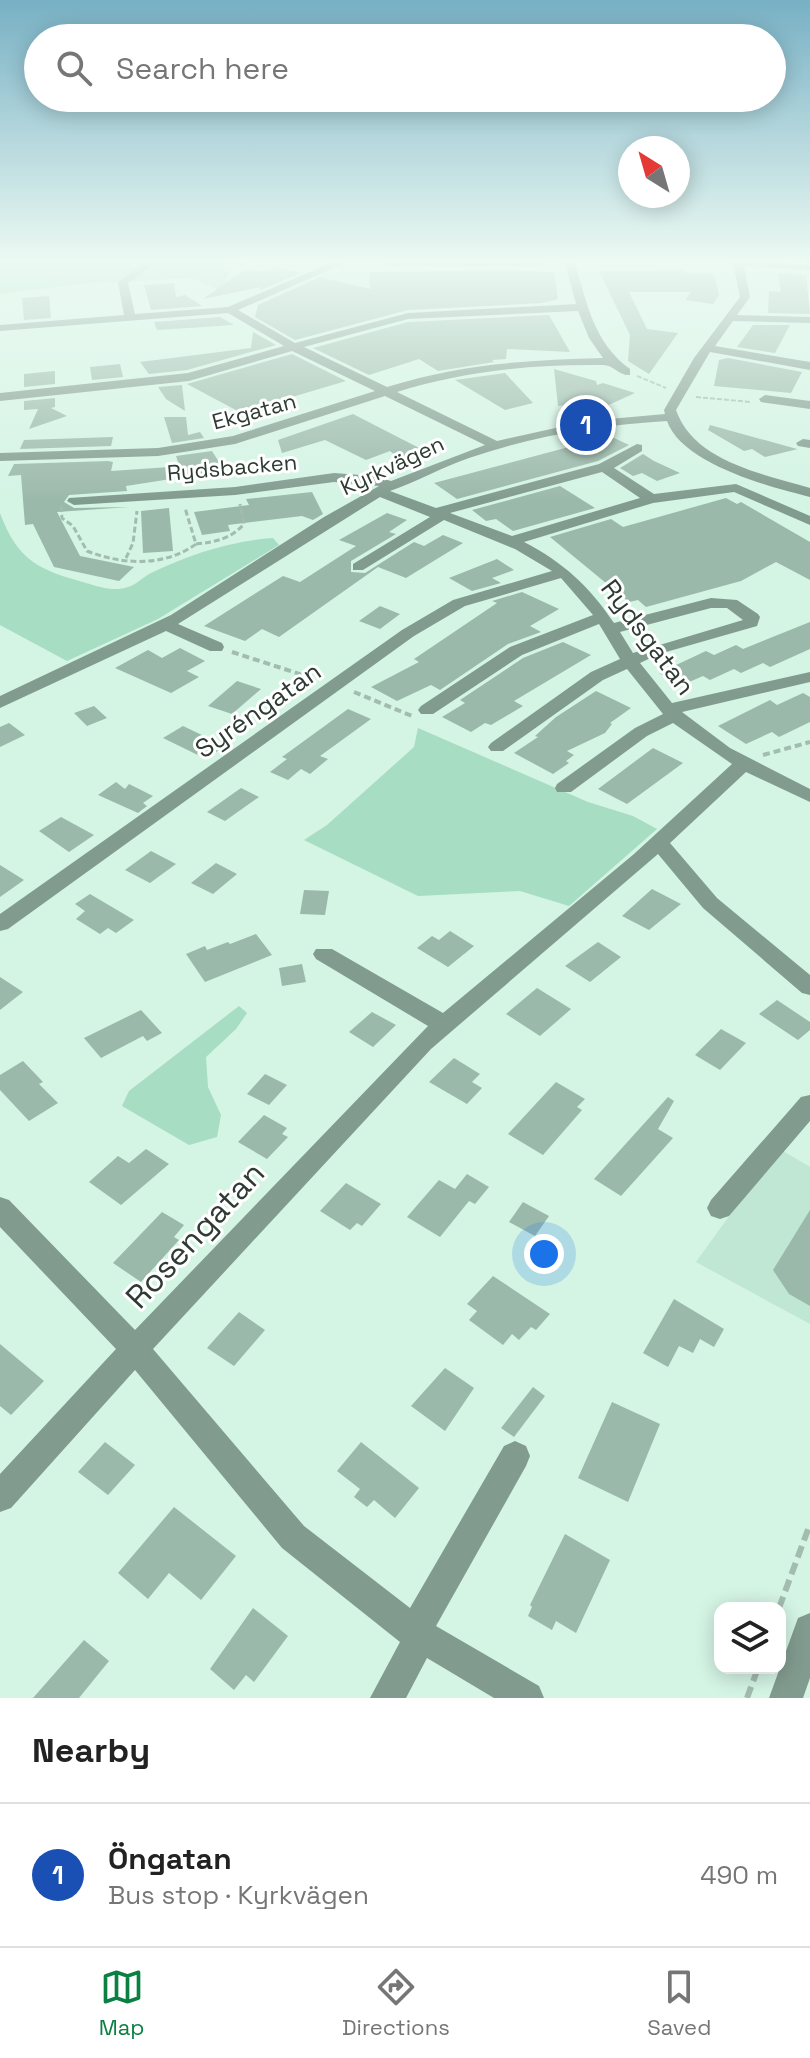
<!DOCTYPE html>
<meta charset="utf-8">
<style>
body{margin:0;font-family:"Space Grotesk",sans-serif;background:#f6f6f6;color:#222}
.controls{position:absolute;right:24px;bottom:24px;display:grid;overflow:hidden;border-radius:16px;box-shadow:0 4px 20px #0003}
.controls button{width:72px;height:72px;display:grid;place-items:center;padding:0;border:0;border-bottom:2px solid #e0e0e0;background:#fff;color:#222;font:40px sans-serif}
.compass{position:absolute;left:618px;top:136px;width:72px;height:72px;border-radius:50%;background:#fff;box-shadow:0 4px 20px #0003;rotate:323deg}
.you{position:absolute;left:544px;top:1254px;width:28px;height:28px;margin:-20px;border:6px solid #fff;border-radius:50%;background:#1a73e8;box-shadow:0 0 0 12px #1a73e833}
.badge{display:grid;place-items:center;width:52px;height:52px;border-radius:50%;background:#0b8043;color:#fff;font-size:26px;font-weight:700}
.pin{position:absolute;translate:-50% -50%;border:4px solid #fff;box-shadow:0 2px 8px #0006}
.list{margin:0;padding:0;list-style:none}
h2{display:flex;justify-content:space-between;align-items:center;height:104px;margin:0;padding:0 32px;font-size:34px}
h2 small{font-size:26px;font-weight:400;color:#767676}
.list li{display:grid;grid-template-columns:52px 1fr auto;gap:24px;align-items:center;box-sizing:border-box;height:144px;padding:0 32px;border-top:2px solid #e0e0e0}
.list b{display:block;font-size:30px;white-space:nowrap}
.list p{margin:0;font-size:26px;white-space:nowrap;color:#767676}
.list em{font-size:26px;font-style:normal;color:#767676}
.icon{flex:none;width:44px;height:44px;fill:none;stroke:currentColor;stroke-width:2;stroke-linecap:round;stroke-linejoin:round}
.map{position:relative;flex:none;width:810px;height:1698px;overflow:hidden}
.search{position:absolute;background:#fff;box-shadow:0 4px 20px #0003;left:24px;right:24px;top:24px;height:88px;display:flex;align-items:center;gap:20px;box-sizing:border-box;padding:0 28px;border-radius:44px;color:#767676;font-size:30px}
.sheet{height:248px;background:#fff}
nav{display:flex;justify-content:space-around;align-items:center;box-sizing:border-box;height:112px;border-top:2px solid #e0e0e0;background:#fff;font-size:22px;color:#767676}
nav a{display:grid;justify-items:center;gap:4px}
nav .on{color:#0b8043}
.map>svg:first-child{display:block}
.built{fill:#c0e7d4}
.green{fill:#a7ddc3}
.building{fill:#9bb9aa}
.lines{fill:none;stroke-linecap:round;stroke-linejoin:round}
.path-far3{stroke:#a2bcaf;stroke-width:2;stroke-dasharray:5 2;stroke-linecap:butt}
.path-far2{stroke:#a2bcaf;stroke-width:3;stroke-dasharray:6 3;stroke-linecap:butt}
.path-far1{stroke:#a2bcaf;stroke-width:4;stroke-dasharray:7 4;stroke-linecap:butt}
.path{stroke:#a2bcaf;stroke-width:6;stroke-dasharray:12 6;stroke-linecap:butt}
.minor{fill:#829b8f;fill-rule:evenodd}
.labels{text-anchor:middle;stroke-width:6;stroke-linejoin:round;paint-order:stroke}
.far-street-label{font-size:22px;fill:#2e3a34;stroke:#fff}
.street-label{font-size:26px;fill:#2e3a34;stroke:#fff}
.near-street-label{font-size:32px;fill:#2e3a34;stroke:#fff}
</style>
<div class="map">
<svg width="810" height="1698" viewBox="0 0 810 1698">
<rect width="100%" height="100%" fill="#d4f4e4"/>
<polygon class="built" points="778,1148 810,1167 810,1324 696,1262"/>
<g class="green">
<polygon points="0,263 246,263 230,270 221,291 192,278 80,284 0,294"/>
<path d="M0,513C18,562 40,570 86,583C100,587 114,592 128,587C136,585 142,578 149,574C188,555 230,541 273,538L279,545L158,619L67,661L0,625Z"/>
<polygon points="418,728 588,802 633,816 657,829 569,906 520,891 418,896 304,840 327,825 414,747"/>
<polygon points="239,1006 247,1013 236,1029 206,1057 208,1087 221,1115 217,1137 189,1145 122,1106 129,1091"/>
</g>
<g class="building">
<polygon points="275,267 301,273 260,290 261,287 203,299 245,269 264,271"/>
<polygon points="506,270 554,272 558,299 542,303 408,310 295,340 255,317 258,305 320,277 370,289 369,272"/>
<polygon points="684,270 686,273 714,274 719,295 713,304 685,300 691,292 629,292 647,329 678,333 649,374 628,361 630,335 599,271"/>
<polygon points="778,273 806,275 810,314 768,313 769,291 781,292"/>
<polygon points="174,283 176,297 185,295 202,306 151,310 144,285"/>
<polygon points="49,296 51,318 24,320 22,298"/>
<polygon points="549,315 570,352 507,349 506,359 492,360 494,362 438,371 419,359 369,375 313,348 408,322"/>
<polygon points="220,317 234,325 157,330 154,322"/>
<polygon points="753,325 790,325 775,353 737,347"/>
<polygon points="253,332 276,345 187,370 149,374 140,362 251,348"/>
<polygon points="292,354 346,381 282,400 288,403 247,416 187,384"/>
<polygon points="728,358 802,372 791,393 714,386 719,360"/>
<polygon points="120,364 123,377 92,380 90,367"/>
<polygon points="554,369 596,381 597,385 603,383 635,393 580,418 565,405 558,406"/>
<polygon points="55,371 55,384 24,387 24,374"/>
<polygon points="505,373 533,403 505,410 455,380"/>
<polygon points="182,385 185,411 166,399 158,387"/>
<polygon points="55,398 55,407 51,408 67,416 29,429 38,409 24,410 24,401"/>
<polygon points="353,414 425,451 399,459 390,451 366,460 325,440 282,453 278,440"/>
<polygon points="164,417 186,417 188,435 200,432 204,438 172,443"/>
<polygon points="710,425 797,449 798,449 765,457 752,449 744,451 708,430"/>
<polygon points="610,436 629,445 598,461 457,499 434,483"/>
<polygon points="113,437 111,446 20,449 24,440"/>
<polygon points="212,451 222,467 218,468 220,472 183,477 176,456"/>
<polygon points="643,454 654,461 680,473 657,481 642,473 633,476 620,468"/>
<polygon points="108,461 113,462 111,471 170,467 171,479 126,486 127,491 69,495 64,502 74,508 129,507 57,512 80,556 134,567 119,581 54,567 33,524 25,525 21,475 8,476 14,464"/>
<polygon points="560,486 595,508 513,531 496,519 486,521 472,510"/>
<polygon points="312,492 323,514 313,520 302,516 228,525 230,531 202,535 194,512 249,505 246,499"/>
<polygon points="726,498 737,504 741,502 810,542 810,580 776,562 741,581 646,607 638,600 629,602 550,537 611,519 623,527"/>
<polygon points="169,508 173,551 143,553 141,511"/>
<polygon points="387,513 407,520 389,532 396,534 351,561 351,572 365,573 414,542 424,546 443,535 463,543 406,578 378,567 279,637 262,629 245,641 204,626 283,576 300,582 356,546 339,540"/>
<polygon points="497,559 514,570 492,578 501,583 472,591 449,578"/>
<polygon points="522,592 559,609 530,626 541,632 508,644 440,690 431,685 397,701 371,687 419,662 414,659 497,603 492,601"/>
<polygon points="380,606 400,614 380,629 359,621"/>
<polygon points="810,622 810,649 770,667 763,663 741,673 734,669 710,680 703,676 680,686 659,673 706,651 714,655 736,645 743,649"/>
<polygon points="563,642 591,655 514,701 523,706 491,725 485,723 471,732 442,717 465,703 460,700 523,658"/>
<polygon points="180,648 205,661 187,671 199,677 171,693 115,668 148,650 162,658"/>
<polygon points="237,681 261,689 232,714 208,706"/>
<polygon points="596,691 631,708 610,723 612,724 605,733 567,751 574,755 566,761 569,763 553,774 514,753 538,737 535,736 556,717"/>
<polygon points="803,693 810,697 810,722 779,737 772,732 746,744 718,726 770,700 777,705"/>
<polygon points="94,706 107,718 87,726 74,713"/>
<polygon points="348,709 371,719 320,756 328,759 310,774 301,769 288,780 270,772 287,759 282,757"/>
<polygon points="9,723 25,735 0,747 0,727"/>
<polygon points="183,726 225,746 206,759 163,738"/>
<polygon points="653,748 683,763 627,804 598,789"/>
<polygon points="116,782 125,789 129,784 153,796 143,803 147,806 138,813 98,795"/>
<polygon points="241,788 259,797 225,821 207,812"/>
<polygon points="61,817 94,835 69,852 39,831"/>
<polygon points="151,851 176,864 150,883 125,870"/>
<polygon points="216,863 237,874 213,894 191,883"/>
<polygon points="0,865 24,880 0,897"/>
<polygon points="652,889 681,904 649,930 622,916"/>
<polygon points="304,890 329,891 325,915 300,914"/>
<polygon points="90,894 134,920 116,933 108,928 100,934 76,919 85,911 75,904"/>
<polygon points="450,931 474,946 448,967 417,948 432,936 439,940"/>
<polygon points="256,934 272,955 205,982 186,954 205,946 207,950 228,942 230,944"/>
<polygon points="598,942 621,957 590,982 565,966"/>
<polygon points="302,964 306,982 282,986 279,968"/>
<polygon points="0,977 23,992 0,1010"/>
<polygon points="537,988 571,1009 540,1036 506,1014"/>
<polygon points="777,1000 810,1022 810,1030 798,1040 759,1014"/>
<polygon points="141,1010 162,1033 147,1041 143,1036 101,1058 84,1038"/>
<polygon points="372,1012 396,1025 373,1047 349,1032"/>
<polygon points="721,1029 746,1043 720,1070 695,1055"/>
<polygon points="454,1058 480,1074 472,1082 482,1088 467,1104 429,1082"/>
<polygon points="23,1061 43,1082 39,1084 58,1103 29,1121 0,1090 0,1075"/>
<polygon points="265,1074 287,1085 269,1105 247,1094"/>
<polygon points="556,1082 585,1099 577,1107 582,1110 543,1155 508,1134"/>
<polygon points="668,1097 674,1101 658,1129 673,1138 621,1196 594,1179"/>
<polygon points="264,1115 287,1128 282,1134 288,1137 267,1159 238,1142"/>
<polygon points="146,1149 169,1164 121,1205 89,1182 118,1156 129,1163"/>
<polygon points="467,1174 489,1187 475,1204 469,1201 440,1237 407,1217 439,1180 455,1189"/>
<polygon points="346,1183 381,1204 362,1226 357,1223 350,1230 320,1211"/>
<polygon points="523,1202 549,1216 535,1236 509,1222"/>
<polygon points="810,1210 810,1306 789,1294 773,1270"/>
<polygon points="162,1212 184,1225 174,1237 179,1240 141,1282 113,1263"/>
<polygon points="493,1276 550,1314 536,1330 531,1327 519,1340 512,1334 503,1345 469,1320 477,1311 467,1304"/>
<polygon points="674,1299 724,1329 714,1347 700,1339 693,1353 679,1346 668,1367 643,1353"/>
<polygon points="239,1312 265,1330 234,1366 207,1348"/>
<polygon points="0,1344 44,1381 11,1415 0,1406"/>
<polygon points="445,1368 474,1388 445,1431 411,1406"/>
<polygon points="533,1387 545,1396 514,1437 501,1428"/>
<polygon points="612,1402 660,1424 628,1502 578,1478"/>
<polygon points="105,1442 135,1465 108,1495 78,1472"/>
<polygon points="361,1442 419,1488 395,1518 374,1500 367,1507 354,1497 360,1489 337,1471"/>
<polygon points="174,1507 236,1556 201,1600 169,1573 148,1599 118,1573"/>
<polygon points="565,1534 610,1560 576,1633 556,1621 552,1630 528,1616 532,1607 530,1605"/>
<polygon points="253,1608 288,1636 254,1682 246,1675 234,1690 210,1669"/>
<polygon points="84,1640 109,1661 79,1698 33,1698"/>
</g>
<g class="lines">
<g class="path-far3">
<polyline points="637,376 666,388"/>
<polyline points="696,397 751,402"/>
</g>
<g class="path-far2">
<path d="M61,506L62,518L73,526L87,551C123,565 164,567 196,544L185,508"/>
<path d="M196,544C215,542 231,539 244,524L240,504"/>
<polyline points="126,558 133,543 137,511"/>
</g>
<g class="path-far1">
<polyline points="232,652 315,679"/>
<polyline points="354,692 412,716"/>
<polyline points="763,755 810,742"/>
</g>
<g class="path">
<polyline points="779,1608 810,1524"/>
<polyline points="747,1698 758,1668"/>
</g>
<g class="minor">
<path d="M144,263L153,265L128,283L135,314L228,307L331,263H345L238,310L295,343L408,313L576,304L565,263H575C587,304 594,343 630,369V375C619,376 614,365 603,365C533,364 464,371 397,392L497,441L587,421L665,414L664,410L694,358L740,297L733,263L810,264V270L744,266L750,297L737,315L810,317V323L733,321L715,346L810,362V370L710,352L676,410C694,462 764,474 810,488V497C770,487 682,464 667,421C600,425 533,436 469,458C442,467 417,482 390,491L436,508L599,464L637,444L642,445V451L614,468L654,494L736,484L810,516V525L734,492L653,503L524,542C563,562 590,587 614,623L711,598L737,600L758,614L760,617L757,626L659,654L640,663L672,703L810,672V682L682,712L730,748L810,789V802L746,772L670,843L717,898L810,975V995L802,993L703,908L658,854L431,1049L153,1349L304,1526L410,1608L504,1446L515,1441L526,1446L530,1456L526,1466L436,1626L539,1686L544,1698H494L427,1658L406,1698H370L400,1642L282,1548L135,1370L11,1508L0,1512V1474L116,1349L0,1227V1197L9,1200L135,1330L428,1026L316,959L313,954L316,949H332L443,1013L634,854L732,764L673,723L647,736L571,792H557L555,788L557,784L635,728L663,714L627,669L603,680L503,751H491L488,747L491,743L591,672L620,659L599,624L522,655L433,714H421L418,710L421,706L510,647L593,615L561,578L465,606L414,636L8,929L0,931V914L402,630L453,600L552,571L515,549L444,520L363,570H353V564L430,517L380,497L178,624L222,643L224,647L222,651H210L166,631L0,708V696L171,615L324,517L379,486L334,482L235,495L74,505L67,501L69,498L235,487L334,473L374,476L391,481L485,445L385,396L235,444L158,456L0,461V453L158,448L233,436L375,391L292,351L189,381L0,401V393L188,373L284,346L228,313L0,331V325L124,315L118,282ZM578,311L589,338L603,358C526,360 460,364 387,387L304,347L408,319ZM602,472L640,498L512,536L450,513ZM711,608H727L743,620L633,653L620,632Z"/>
<polygon points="386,263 544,263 539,266 391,266"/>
<polygon points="765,395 810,401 810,409 761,402 759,399"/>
<polygon points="803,439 810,440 810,448 798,446 796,443"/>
<polygon points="810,1095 810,1121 729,1216 720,1219 711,1216 707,1208 711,1200 801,1097"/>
<polygon points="810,1613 810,1678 803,1698 769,1698 798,1618"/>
</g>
</g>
<linearGradient id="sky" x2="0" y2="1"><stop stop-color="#77b0c4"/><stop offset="0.52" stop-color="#ecfaf3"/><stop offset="1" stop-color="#ecfaf3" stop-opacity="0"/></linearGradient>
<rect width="810" height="501" fill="url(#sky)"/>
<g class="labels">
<g class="far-street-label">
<text transform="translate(254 411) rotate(-15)" y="8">Ekgatan</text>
<text transform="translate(392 465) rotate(-25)" y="8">Kyrkvägen</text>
<text transform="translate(232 467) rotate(-5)" y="8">Rydsbacken</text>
</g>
<g class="street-label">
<text transform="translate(648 637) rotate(53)" y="9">Rydsgatan</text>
<text transform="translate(258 710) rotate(-35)" y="9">Syréngatan</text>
</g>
<g class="near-street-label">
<text transform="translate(195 1235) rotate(-47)" y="11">Rosengatan</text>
</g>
</g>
</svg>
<div class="controls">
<button><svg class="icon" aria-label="layers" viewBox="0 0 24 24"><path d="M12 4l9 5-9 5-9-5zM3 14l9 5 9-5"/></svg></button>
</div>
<svg class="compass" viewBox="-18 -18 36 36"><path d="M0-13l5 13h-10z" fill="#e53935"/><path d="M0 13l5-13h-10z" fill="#767676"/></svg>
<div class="you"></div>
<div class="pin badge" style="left:586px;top:425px;background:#1a4fb4">1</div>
<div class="search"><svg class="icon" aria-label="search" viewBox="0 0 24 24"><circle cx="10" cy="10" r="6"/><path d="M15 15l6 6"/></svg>Search here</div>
</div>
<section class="sheet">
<h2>Nearby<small></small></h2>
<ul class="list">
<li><span class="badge" style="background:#1a4fb4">1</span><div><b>Öngatan</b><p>Bus stop · Kyrkvägen</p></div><em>490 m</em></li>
</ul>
</section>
<nav>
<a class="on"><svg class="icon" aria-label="map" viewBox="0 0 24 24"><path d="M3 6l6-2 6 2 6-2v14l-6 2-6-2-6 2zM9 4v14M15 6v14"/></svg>Map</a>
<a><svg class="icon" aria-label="directions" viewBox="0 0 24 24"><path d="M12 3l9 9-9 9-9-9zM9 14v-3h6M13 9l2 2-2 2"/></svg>Directions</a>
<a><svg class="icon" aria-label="saved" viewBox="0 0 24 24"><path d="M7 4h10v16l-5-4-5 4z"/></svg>Saved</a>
</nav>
